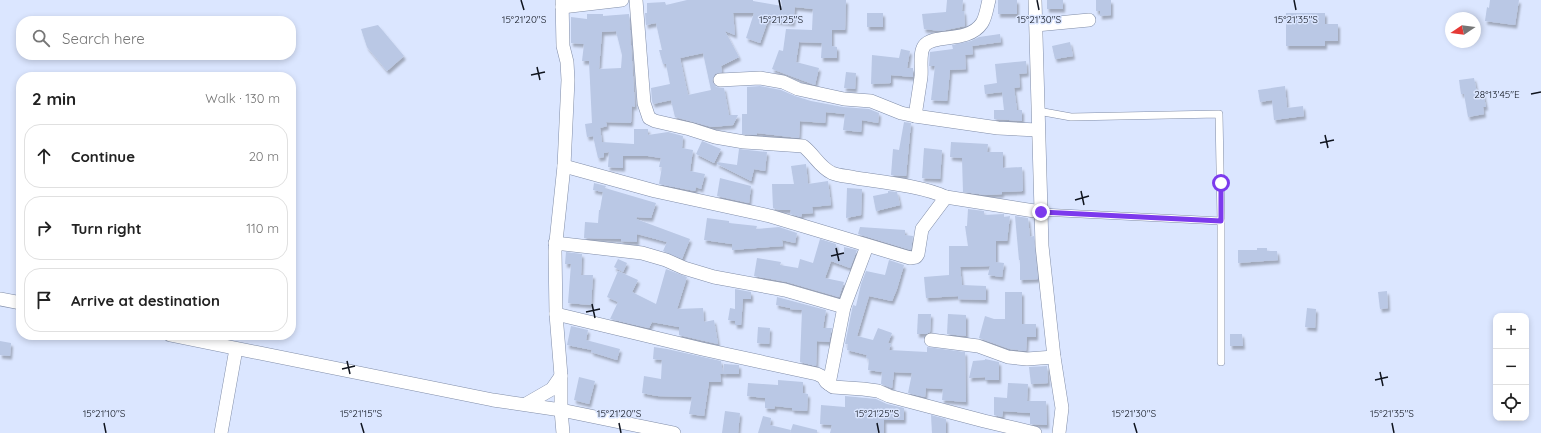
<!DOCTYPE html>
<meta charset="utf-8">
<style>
body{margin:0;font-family:Quicksand,sans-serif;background:#f6f6f6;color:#222}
.controls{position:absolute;right:12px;bottom:12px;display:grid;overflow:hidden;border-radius:8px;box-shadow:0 2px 6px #0003}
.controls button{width:36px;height:36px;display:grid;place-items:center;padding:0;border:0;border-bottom:1px solid #e0e0e0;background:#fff;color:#222;font:20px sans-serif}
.compass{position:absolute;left:1445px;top:12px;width:36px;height:36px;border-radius:50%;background:#fff;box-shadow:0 2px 6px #0003;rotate:257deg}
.stop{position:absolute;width:12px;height:12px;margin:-9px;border:3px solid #7c3aed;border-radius:50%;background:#fff}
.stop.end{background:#7c3aed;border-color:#fff;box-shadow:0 1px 4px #0008}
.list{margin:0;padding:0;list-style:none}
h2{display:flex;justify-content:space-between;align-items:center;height:52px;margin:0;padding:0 16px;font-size:17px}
h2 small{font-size:13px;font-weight:400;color:#767676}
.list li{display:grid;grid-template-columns:26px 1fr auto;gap:12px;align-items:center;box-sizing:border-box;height:64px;margin:0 8px 8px;padding:0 8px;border:1px solid #e0e0e0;border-radius:16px}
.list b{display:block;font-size:15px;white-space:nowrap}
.list em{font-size:13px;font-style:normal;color:#767676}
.icon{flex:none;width:22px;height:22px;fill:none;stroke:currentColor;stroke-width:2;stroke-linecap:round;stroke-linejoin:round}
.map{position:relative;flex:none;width:1541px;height:433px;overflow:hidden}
.search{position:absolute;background:#fff;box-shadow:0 2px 6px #0003;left:16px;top:16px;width:280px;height:44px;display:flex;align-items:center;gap:10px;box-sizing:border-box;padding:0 14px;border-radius:16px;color:#767676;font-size:15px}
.panel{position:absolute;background:#fff;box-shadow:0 2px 6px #0003;left:16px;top:72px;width:280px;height:268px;border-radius:16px}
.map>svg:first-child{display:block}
.building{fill:#bac8e5;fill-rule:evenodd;filter:url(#shadow)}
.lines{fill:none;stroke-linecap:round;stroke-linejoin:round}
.lane-casing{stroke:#808da8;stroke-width:8}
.street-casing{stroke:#808da8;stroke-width:14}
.lane{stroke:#fff;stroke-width:7}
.street{stroke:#fff;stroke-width:13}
.route{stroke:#7c3aed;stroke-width:5}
.ticks{fill:none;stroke:#0f141e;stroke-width:1.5}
.ticks-label{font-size:10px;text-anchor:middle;fill:#0f141e;stroke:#dbe6ff;stroke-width:3;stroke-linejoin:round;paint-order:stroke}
</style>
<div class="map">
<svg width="1541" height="433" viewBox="0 0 1541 433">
<defs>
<filter id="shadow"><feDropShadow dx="2" dy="3.5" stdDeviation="1" flood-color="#0004"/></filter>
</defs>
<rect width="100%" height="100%" fill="#dbe6ff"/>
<g class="building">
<path d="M687,0H753V1L782,6L781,0H846L845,30H832V46L837,47V58H821L822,43L799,42L796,62L819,68L815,85L772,69L779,50L783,51L786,29L812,30L813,9L795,7L793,23L768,20L760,43L746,38L754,13H733L735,35L725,31L739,57L721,66L722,72L715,74L712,81L716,87L724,88L729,115H738L733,125L712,127L675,117L671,100L653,104L652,101L651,88L670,84L666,64H663L659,50H662L656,23L646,25L645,13H647V3L665,2L666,5ZM703,53L711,90L688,95L680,58Z"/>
<polygon points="947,0 963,0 962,11 964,11 965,26 941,31 924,29 922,14 946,12"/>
<rect x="998" y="0" width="19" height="14"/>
<rect x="1047" y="0" width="16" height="9"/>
<polygon points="1096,0 1111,0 1111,15 1100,16 1100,11 1096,11"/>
<polygon points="1490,0 1519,0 1515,25 1485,21 1487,7 1489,8"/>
<rect x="867" y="13" width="16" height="14"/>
<polygon points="1286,13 1325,13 1325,24 1338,24 1338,41 1325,41 1325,46 1286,46"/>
<path d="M587,14H603V16L629,14L635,107L632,106L631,123L606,122L607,126L600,128L602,142L634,144V129H648V135L668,132L683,136L682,148L693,150L690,171L705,174L701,189L696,187L695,191L659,184L662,167H659L661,158L648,156H623V168L608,167L609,152L604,153V157L598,158L593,136L587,137L585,124L592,123L589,61H582L584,44L571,43V17L587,19ZM616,31L622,55L621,68L599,69L602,32Z"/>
<polygon points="378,25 404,56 387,71 367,47 361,29"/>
<polygon points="1000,34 1001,42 972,46 973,54 965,55 966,69 950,70 947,101 931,100 935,66 929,66 930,52 953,49 952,45 971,41 979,37"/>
<polygon points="1070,42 1073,56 1055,59 1052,46"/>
<polygon points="901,49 910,51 907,68 913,68 913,77 891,75 891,83 871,84 872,55 899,58"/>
<polygon points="1026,61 1027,73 1019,74 1020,87 1014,88 1017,110 1022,110 1022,121 994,119 994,110 1004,110 1002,92 985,94 984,85 997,83 995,64"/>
<polygon points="846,72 856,73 855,89 844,88"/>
<polygon points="1474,78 1477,93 1483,92 1486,107 1483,107 1484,114 1468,117 1464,94 1461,94 1459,80"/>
<polygon points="760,86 781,90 795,96 811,101 843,107 869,109 879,113 878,123 862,120 861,132 843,130 845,114 826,112 825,123 800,121 799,138 757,133 757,135 742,134 742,114 747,114 747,87"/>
<polygon points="1285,86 1287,108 1303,106 1304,116 1274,120 1272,100 1260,102 1258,90"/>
<polygon points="904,122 911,123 906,176 891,175 893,149 899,150"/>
<polygon points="702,141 721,149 714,163 696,154"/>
<polygon points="951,142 988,144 987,152 1003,152 1003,168 1022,167 1023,191 1002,192 1002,194 987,195 963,192 962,158 950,157"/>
<polygon points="924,148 942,150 940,179 922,178"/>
<polygon points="739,149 767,152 765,171 754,169 751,181 717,164 717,162 737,165"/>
<polygon points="806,164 808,184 828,181 831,205 812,207 813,213 802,214 801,217 790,214 791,210 779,210 773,208 772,184 794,184 791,166"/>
<polygon points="720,178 751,186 749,203 717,196"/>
<polygon points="594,183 606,186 605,188 656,203 651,218 637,217 636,219 690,239 682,259 663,251 667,242 637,234 637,242 621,241 621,239 584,238 585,222 598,223 599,210 600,210 603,192 593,190"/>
<polygon points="847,188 862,189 861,215 846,218"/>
<polygon points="888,191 897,192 900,205 876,211 873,196 888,193"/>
<polygon points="968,209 984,211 984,215 1004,214 1004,217 1010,216 1007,241 996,241 996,262 1004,263 1002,277 988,275 990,266 960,267 962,285 986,286 986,300 958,299 958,296 926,298 924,277 949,275 949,246 968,246 965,226 967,226"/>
<polygon points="1015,216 1028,218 1030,237 1034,236 1038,279 1020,280 1020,260 1019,260"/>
<polygon points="707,218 729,221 729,223 757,226 756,229 779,227 797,233 795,243 782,240 783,246 732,250 732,244 704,240"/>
<polygon points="860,227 905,230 905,235 913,236 911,250 858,234"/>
<polygon points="820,239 836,244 837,255 844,254 844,247 857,250 850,268 831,261 825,278 844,282 839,297 787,282 754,276 757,258 781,262 780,265 798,268 800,259 813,263"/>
<polygon points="1257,248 1267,248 1267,251 1277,251 1278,260 1238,263 1238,250 1257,250"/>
<polygon points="566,252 582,254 581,275 593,275 591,305 568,303 571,264 565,264"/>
<polygon points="618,259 627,263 623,272 614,267"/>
<polygon points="889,260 904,265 897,289 892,301 869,296 857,336 873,340 878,328 892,333 888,343 891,344 889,350 927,352 927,347 965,352 966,402 942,400 943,389 926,388 925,397 908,393 912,373 894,372 892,388 881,384 882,372 868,370 869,359 866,358 867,355 847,350 848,344 845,344 852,309 853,305 856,306 861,284 866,271 885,275"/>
<polygon points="666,269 687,277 677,309 703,308 704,322 714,320 718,344 679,335 679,327 652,322 649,328 610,319 618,302 607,297 618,271 638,280 632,292 656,304"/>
<polygon points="735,289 751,292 751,299 743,299 741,325 735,325 735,321 728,320 730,308 735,309"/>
<polygon points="1387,291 1388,308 1380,309 1378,292"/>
<polygon points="1005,292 1022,292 1022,324 1036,324 1036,337 1027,337 1026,351 1010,349 979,338 985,316 994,319 1005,319"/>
<polygon points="777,297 826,310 823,328 832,328 829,342 817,341 816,366 800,362 802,310 790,309 790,308 776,305"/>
<polygon points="1307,308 1316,309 1315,328 1305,327"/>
<polygon points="918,314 931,314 930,332 926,334 917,334"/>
<polygon points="948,314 966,315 966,336 947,334"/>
<polygon points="571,326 588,330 586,340 620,349 617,360 591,352 592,350 567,345"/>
<polygon points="758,327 770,328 769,344 757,343"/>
<polygon points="1230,334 1242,334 1243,346 1230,346"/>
<polygon points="0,341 11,343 10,356 0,355"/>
<polygon points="654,347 667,349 721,361 723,374 724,364 739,365 739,374 720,374 721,382 709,382 704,416 689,414 692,397 657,396 642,393 644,376 661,379 662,360 653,359"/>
<polygon points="985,359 999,362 999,380 985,380 985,377 969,378 973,361 985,360"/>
<polygon points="1047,366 1048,383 1031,384 1029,367"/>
<polygon points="579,377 595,381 589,404 574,400"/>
<polygon points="778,380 803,382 803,393 808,394 807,411 792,410 792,408 775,406 774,409 765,408 765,398 747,396 748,383 778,385"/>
<polygon points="1008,383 1028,384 1027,401 1046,401 1047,425 1030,424 1030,413 1003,411 1002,417 994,415 994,397 1007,398"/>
<polygon points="845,396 876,399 887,404 904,408 904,420 884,420 884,433 830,433 832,425 820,424 821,405 845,407"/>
<polygon points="725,411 740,413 738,433 722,433"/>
<polygon points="931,415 946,419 946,433 932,433"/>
<polygon points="763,416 771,418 770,425 791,430 790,433 758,433"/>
<polygon points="793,424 817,430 817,433 790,433"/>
</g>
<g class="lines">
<defs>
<g id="lane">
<polyline points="1038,111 1071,117 1219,114 1221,221"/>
<polyline points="1041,212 1221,221 1221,362"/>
</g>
<g id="street">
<polyline points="562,0 563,46 567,62 568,80 564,166 555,251 556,314 561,376 561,410 563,433"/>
<path d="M636,0L644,103L649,118L655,121L690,129L715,137L744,142L803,146C814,154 819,167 832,173C839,176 848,176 856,178C882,182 923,186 946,197"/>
<polyline points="1035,0 1042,246 1054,357 1062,408 1059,433"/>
<polyline points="562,7 622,0"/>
<polyline points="1036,25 1089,20"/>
<polyline points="720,80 760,78 783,82 798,89 844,99 871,101 901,113 915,116 998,128 1038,130"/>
<path d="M915,116C917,103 919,90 921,77C922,68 919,54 924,46C933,33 968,44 982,23C986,17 987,7 989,0"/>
<polyline points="564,166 655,191 770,216 910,258 916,257 918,254 922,229 946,197 1041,212"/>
<polyline points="555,243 642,253 666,260 684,268 714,277 785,290 844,307"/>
<polyline points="0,299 21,303"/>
<polyline points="556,314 702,349 817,374 823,377 826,382 833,387 863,389 878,391 889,396 984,421 1035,433"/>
<polyline points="170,335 493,400 561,410 674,433"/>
<polyline points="931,340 978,346 1008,357 1027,359 1054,357"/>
<polyline points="829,384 844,307 867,246"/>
<polyline points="526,404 552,389 561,376"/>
<polyline points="221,433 236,349"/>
</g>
</defs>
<use href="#lane" class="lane-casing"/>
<use href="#street" class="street-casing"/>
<use href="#lane" class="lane"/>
<use href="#street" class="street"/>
</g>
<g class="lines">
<polyline class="route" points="1041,212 1221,221 1221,183"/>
</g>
<path class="ticks" d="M521,0L524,10M779,0L781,10M1037,0L1039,10M1294,0L1296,10M537,67L540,80M531,75L545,72M1531,94L1541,92M1325,135L1328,148M1320,143L1334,140M1081,191L1084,205M1075,200L1089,196M836,248L839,261M831,256L844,253M592,304L595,318M586,312L600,309M347,361L350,374M342,369L355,366M1380,372L1383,386M1375,380L1388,377M104,423L106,433M361,423L364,433M619,423L621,433M877,423L879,433M1134,423L1137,433M1392,423L1394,433"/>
<g class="ticks-label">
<text x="524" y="23">15°21'20"S</text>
<text x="781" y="23">15°21'25"S</text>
<text x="1039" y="23">15°21'30"S</text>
<text x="1296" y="23">15°21'35"S</text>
<text x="1497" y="98">28°13'45"E</text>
<text x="104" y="417">15°21'10"S</text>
<text x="361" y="417">15°21'15"S</text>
<text x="619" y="417">15°21'20"S</text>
<text x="877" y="417">15°21'25"S</text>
<text x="1134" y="417">15°21'30"S</text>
<text x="1392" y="417">15°21'35"S</text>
</g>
</svg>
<div class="controls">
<button>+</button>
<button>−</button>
<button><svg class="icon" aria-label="locate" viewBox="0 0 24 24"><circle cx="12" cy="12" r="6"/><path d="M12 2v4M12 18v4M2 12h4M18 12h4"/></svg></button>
</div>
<svg class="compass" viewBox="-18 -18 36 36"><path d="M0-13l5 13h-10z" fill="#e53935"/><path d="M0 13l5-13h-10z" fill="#767676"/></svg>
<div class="stop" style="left:1221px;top:183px"></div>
<div class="stop end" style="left:1041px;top:212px"></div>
<div class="search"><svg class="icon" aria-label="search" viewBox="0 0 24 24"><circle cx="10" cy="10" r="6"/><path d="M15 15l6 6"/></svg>Search here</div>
<section class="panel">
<h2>2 min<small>Walk · 130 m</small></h2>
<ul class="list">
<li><svg class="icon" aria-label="ahead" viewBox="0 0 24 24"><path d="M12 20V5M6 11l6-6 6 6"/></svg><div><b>Continue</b></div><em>20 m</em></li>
<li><svg class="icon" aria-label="right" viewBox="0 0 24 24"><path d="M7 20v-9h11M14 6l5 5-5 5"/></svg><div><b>Turn right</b></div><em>110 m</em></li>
<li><svg class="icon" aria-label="arrive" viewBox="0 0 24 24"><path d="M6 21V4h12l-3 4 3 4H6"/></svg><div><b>Arrive at destination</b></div></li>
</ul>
</section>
</div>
